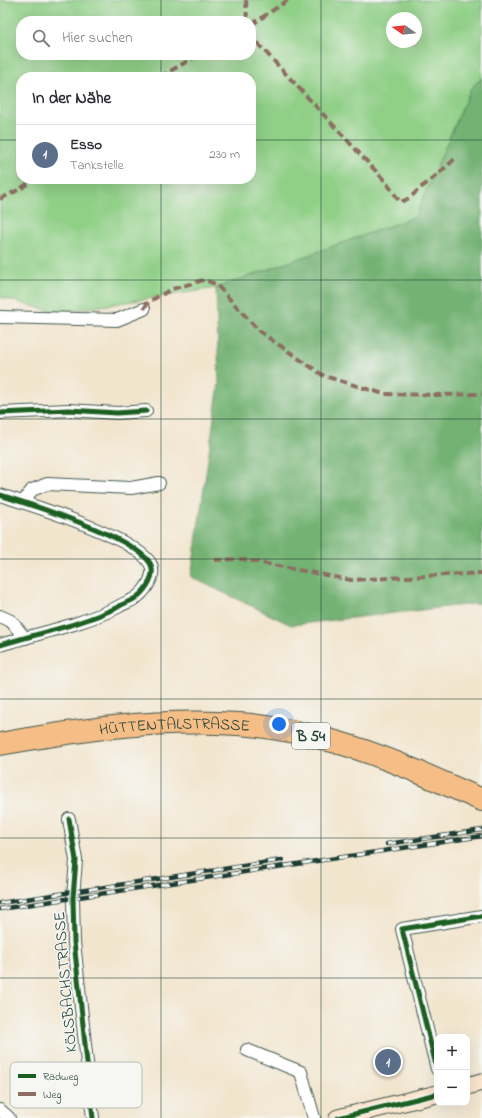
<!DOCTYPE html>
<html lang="de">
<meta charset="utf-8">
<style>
body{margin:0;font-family:"Indie Flower",sans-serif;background:#f7f7f7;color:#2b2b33}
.controls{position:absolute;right:12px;bottom:12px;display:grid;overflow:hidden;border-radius:8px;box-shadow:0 4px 16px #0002}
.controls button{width:36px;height:36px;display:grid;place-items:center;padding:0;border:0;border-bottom:1px solid #e1e1e2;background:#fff;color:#2b2b33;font:20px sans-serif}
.compass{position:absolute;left:386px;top:12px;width:36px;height:36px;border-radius:50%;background:#fff;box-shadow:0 4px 16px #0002;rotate:285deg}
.you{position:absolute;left:279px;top:724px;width:14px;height:14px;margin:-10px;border:3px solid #fff;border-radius:50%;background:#1a73e8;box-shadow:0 0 0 6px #1a73e833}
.badge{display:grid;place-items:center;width:26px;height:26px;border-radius:50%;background:#d1495b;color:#fff;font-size:13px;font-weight:700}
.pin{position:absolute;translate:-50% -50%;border:2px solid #fff;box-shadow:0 1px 4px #0006}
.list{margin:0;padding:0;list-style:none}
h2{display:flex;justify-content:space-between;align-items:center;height:52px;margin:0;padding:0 16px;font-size:17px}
h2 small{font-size:13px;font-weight:400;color:#7c7c81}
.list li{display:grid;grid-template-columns:26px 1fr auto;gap:12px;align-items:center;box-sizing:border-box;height:60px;padding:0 16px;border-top:1px solid #e1e1e2}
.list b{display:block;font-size:15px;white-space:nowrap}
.list p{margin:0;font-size:13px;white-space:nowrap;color:#7c7c81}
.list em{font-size:13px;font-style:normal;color:#7c7c81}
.icon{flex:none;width:22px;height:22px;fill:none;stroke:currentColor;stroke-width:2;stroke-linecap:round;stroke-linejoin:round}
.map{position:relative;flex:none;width:482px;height:1118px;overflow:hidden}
.search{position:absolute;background:#fff;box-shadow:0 4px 16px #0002;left:16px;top:16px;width:240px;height:44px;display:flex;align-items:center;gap:10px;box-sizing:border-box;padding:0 14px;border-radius:16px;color:#7c7c81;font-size:15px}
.panel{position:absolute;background:#fff;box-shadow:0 4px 16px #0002;left:16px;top:72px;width:240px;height:112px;border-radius:16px}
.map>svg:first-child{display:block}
.green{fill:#8fcf86;stroke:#57865d;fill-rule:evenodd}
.forest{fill:#73b273;stroke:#497854}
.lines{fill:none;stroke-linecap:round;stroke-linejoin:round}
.street-casing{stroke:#3f564b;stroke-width:14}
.secondary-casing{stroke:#3f564b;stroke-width:19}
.highway-casing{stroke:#3f564b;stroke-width:24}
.street{stroke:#fff;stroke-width:12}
.secondary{stroke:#fbe5cf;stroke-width:17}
.highway{stroke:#f6be87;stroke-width:22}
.rail-casing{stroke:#1f3d34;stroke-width:4.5}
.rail{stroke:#f6f6f2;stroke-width:3;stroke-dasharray:9;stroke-linecap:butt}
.quiet{stroke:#8d6e63;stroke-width:4;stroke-dasharray:8 4;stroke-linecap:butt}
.cycleway-casing{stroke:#f6f6f2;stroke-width:8}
.cycleway{stroke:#1b5e20;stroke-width:5}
.grid{fill:none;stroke:#1f3d34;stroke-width:1;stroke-opacity:0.55}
.labels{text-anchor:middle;stroke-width:3;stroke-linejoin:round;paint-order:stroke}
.shield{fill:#f6f6f2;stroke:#60746d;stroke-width:1}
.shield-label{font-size:15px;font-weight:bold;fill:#1f3d34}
.street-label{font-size:16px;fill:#1f3d34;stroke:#f6f6f2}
.key{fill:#f6f6f2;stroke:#b6beb9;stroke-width:1}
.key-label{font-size:11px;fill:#1f3d34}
</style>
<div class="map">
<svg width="482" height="1118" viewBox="0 0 482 1118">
<rect width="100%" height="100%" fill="#f6f6f2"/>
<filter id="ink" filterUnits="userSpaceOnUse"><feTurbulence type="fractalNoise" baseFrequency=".025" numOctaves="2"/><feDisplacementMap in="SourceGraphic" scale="8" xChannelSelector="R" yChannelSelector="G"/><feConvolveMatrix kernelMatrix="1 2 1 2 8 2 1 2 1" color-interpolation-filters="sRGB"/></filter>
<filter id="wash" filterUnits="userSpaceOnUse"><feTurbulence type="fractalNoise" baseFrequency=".012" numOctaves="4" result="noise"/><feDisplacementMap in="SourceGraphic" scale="16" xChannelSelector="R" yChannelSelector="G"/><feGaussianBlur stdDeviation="0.9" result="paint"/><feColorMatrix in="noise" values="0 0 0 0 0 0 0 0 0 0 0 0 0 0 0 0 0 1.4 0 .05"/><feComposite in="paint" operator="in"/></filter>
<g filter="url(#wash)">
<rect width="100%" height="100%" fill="#f2e5ce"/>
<path class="green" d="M0,0H482V78L471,88L415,217L216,288L57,313L0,297ZM392,18H416V42H392ZM21,21H251V55H21ZM21,77H251V179H21Z"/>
<polygon class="forest" points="482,78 482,603 291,625 191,577 219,384 216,288 415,217 471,88"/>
</g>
<g filter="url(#ink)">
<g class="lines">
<defs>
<g id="street">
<polyline points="0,317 117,320 144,309"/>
<polyline points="0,413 69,410 117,413 146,411"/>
<path d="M0,495C32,505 134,537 150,563C157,574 146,590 137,597C132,601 124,603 118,607C81,625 39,633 0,645"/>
<polyline points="23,502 32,490 47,484 131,488 159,483"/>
<polyline points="0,616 11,621 25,638"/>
<polyline points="69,819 76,860 73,898 74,942 93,1118"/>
<polyline points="247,1050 301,1072 314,1118"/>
<polyline points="437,1069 402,929 482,916"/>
<polyline points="0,1110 9,1118"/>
</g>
<g id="secondary">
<polyline points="467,1086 482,1082"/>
<polyline points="338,1118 437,1094"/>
</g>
<g id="highway">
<path id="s1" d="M0,744C78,730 158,718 238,724C271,726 304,733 336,742C386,756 434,779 482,800"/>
</g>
</defs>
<use href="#street" class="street-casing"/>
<use href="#secondary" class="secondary-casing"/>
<use href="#highway" class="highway-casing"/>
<use href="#street" class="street"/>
<use href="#secondary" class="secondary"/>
<use href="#highway" class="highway"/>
<defs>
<g id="rail">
<polyline points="387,844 482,830"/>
<polyline points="0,903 282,860"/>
<polyline points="0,909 482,836"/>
</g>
</defs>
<use href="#rail" class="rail-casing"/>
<use href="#rail" class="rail"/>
<g class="quiet">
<polyline points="246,0 247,21"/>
<polyline points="251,25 288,0"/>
<path d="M251,32L260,46L385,181L400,202C413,198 413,193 423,186C435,177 446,167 457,157"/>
<polyline points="160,77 198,55"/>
<polyline points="0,199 20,189 34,179"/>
<polyline points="144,309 148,302 172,289 204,280 216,284 259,331 324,376 384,394 438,395 482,394"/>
<polyline points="215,560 241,559 351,580 482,573"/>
</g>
<defs>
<g id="cycleway">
<polyline points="0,413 69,410 117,413 146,411"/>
<path d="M0,495C32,505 134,537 150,563C157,574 146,590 137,597C132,601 124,603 118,607C81,625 39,633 0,645"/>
<polyline points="69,819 76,860 73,898 74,942 93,1118"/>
<polyline points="437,1069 402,929 482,916"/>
<polyline points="338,1118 437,1094"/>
</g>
</defs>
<use href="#cycleway" class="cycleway-casing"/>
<use href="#cycleway" class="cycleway"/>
</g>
</g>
<path class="grid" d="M161,0V21M321,0V1118M161,55V77M0,140H21M251,140H482M161,179V1118M0,280H482M0,419H482M0,559H482M0,699H482M0,838H482M0,978H482"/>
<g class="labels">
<rect class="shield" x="292" y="723" width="38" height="26" rx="3"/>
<g class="shield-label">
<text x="311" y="741">B 54</text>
</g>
<g class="street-label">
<text dy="6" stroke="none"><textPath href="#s1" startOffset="176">HÜTTENTALSTRASSE</textPath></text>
<text transform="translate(64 982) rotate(-95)" y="6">KÖLSBACHSTRASSE</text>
</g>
</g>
<rect x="10" y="1062" width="132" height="46" rx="6" class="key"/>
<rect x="18" y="1074" width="18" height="4" fill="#1b5e20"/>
<rect x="18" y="1092" width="18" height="4" fill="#8d6e63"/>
<g class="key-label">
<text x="43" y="1080">Radweg</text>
<text x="43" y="1098">Weg</text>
</g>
</svg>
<div class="controls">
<button>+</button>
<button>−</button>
</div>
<svg class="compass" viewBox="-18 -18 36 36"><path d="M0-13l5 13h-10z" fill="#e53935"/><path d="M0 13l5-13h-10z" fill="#7c7c81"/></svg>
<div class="you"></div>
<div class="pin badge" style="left:388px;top:1062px;background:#5c6f8a">1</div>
<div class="search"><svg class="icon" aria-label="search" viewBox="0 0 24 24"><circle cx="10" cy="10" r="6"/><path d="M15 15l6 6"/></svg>Hier suchen</div>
<section class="panel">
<h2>In der Nähe<small></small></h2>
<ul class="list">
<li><span class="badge" style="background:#5c6f8a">1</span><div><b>Esso</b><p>Tankstelle</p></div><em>230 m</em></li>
</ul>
</section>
</div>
